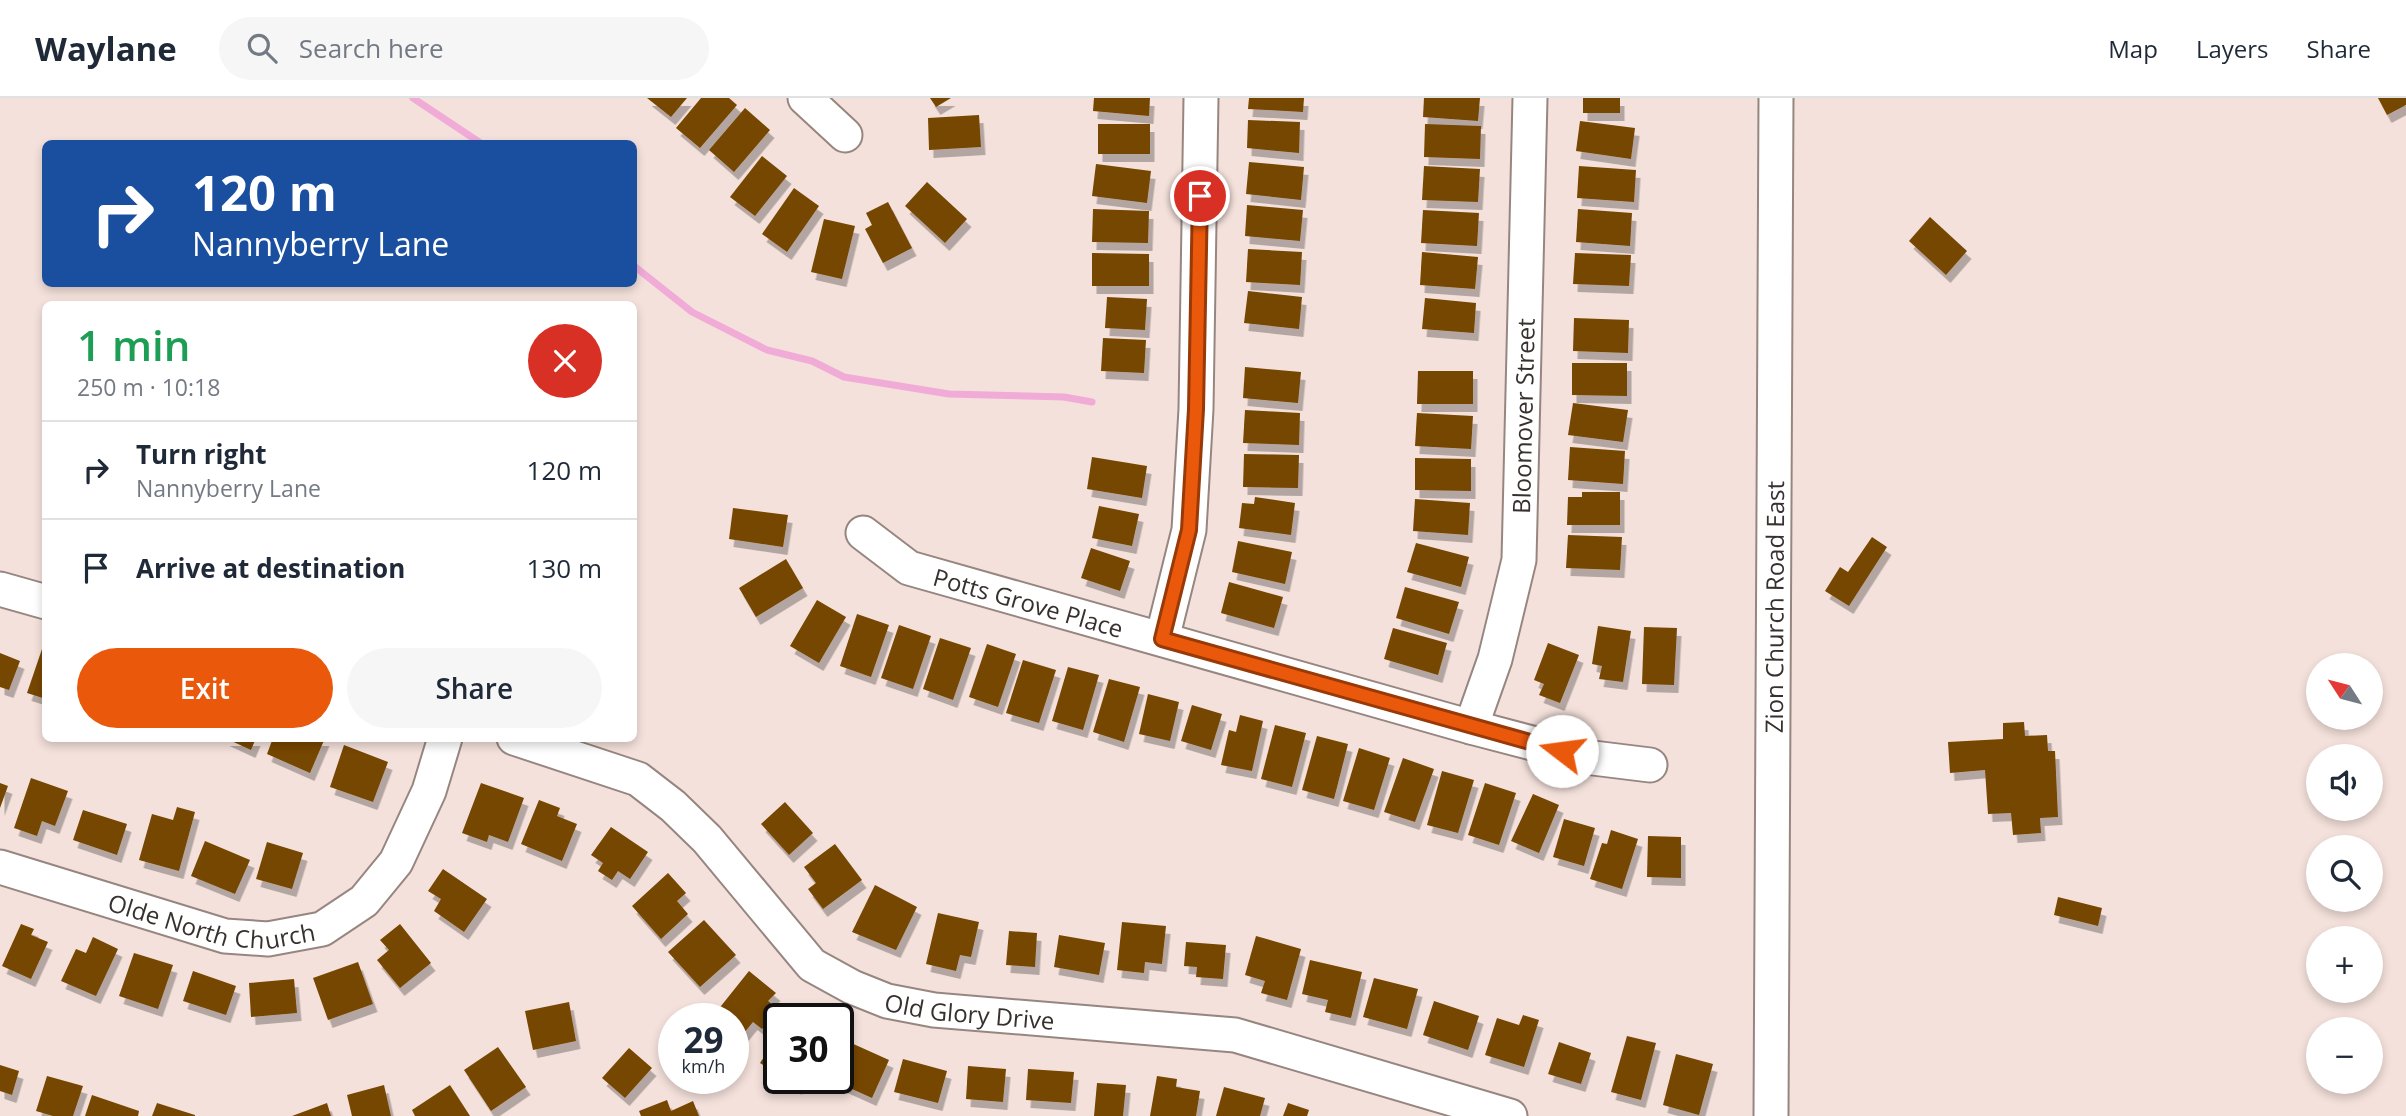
<!DOCTYPE html>
<html lang="en">
<head>
<meta charset="utf-8">
<style>
  :root { --surface:#fff; --page:#f6f6f7; --text:#1f2937; --muted:#747a83; --line:#e0e1e3; --accent:#ea580c }
  body { margin:0; font-family:"Open Sans",sans-serif; background:var(--page); color:var(--text); height:100vh; display:flex; flex-direction:column; font-size:26px; white-space:nowrap }
  * { box-sizing:border-box; margin:0 }
  p { font-size:23px; color:var(--muted) }
  .icon { flex:none; width:38px; height:38px; fill:none; stroke:currentColor; stroke-width:2; stroke-linecap:round; stroke-linejoin:round }
  .map { position:relative; flex:1; overflow:hidden }
  .panel { position:absolute; left:42px; top:203px; width:595px; height:441px; display:flex; flex-direction:column; background:var(--surface); border-radius:10px; box-shadow:0 4px 10px #0003 }
  .panel>* { flex:none }
  .hud { position:absolute; left:42px; top:42px; width:595px; height:147px; border-radius:10px; box-shadow:0 4px 10px #0003; background:#1a4fa0; color:#fff; overflow:hidden }
  .needle { width:46px; rotate:306deg }
  .fabs { position:absolute; left:2306px; top:555px; display:grid; gap:14px }
  .fabs a { display:grid; place-items:center; width:77px; height:77px; border-radius:50%; background:var(--surface); box-shadow:0 4px 10px #0003; font-size:35px }
  .speed { position:absolute; left:658px; top:905px; display:flex; gap:14px; font-size:35px; font-weight:700; text-align:center }
  .speed>* { display:grid; place-content:center; width:91px; height:91px; border-radius:50%; background:var(--surface); box-shadow:0 4px 10px #0003; line-height:1 }
  .speed small { font-size:18px; font-weight:400 }
  .speed .limit { border:4px solid #111; border-radius:10px; background:#fff; color:#111 }
  .pin { position:absolute; display:grid; place-items:center; width:60px; height:60px; color:#fff; margin:-30px; border:4px solid #fff; border-radius:50%; box-shadow:0 2px 7px #0007 }
  .me { position:absolute; width:77px; margin:-38px; rotate:285deg; stroke-linejoin:round; filter:drop-shadow(0 0 5px #0008) }
  .turn { display:flex; align-items:center; gap:24px; height:147px; padding:0 35px; font-size:32px }
  .turn .icon { width:91px; height:91px; stroke-width:2.5 }
  .turn b { display:block; font-size:49px; line-height:60px }
  .round { display:grid; place-items:center; flex:none; width:74px; height:74px; border-radius:37px; background:var(--page) }
  .summary { display:flex; align-items:center; justify-content:space-between; height:119px; padding:0 35px }
  h1 { font-size:42px; font-weight:600; line-height:52px; color:#1e9e55 }
  .action { display:flex; gap:14px; margin-top:auto; padding:14px 35px }
  .action a { flex:1; height:80px; border-radius:42px; background:var(--accent); color:#fff; font-size:28px; font-weight:600; line-height:80px; text-align:center }
  .action a+a { background:var(--page); color:var(--text) }
  ul { padding:0; list-style:none }
  li { display:flex; align-items:center; gap:21px; height:98px; padding:0 35px; border-top:2px solid var(--line) }
  li div { flex:1 }
  li b { display:block; font-size:26px }
  li em { font-style:normal }
  header { display:flex; align-items:center; gap:42px; box-sizing:border-box; height:98px; padding:0 35px; background:var(--surface); border-bottom:2px solid var(--line) }
  header strong { font-size:33px }
  nav { display:flex; gap:38px; margin-inline-start:auto; font-size:24px }
  .search { width:490px; height:63px; background:var(--page); display:flex; align-items:center; gap:18px; box-sizing:border-box; padding:0 24px; border-radius:38px; color:var(--muted); font-size:26px }
  .map>svg:first-child { display:block }
</style>
</head>
<body>
<header>
<strong>Waylane</strong>
<div class="search"><svg class="icon" aria-label="search" viewBox="0 0 24 24"><circle cx="10" cy="10" r="6"/><path d="M15 15l6 6"/></svg>Search here</div>
<nav><a>Map</a><a>Layers</a><a>Share</a></nav>
</header>
<div class="map">
<svg width="2406" height="1018" viewBox="0 0 2406 1018">
  <defs>
    <filter id="shadow"><feDropShadow dx="4.5" dy="8" stdDeviation="0" flood-color="#0004"/></filter>
  </defs>
  <rect width="100%" height="100%" fill="#f4e1db"/>
  <g fill="none" stroke-linecap="round" stroke-linejoin="round">
    <g stroke="#f0abd7" stroke-width="7">
      <path d="M413 0 482 46"/>
      <path d="M634 168 692 214 767 252 812 263 844 279 949 296 1064 299 1092 304"/>
    </g>
  </g>
  <g fill="#764600" filter="url(#shadow)">
    <path d="M647 0H687L671 19Z"/>
    <path d="M701 0H729L737 7 700 50 676 30Z"/>
    <path d="M930 0H951L936 9Z"/>
    <path d="M1094 0H1150L1149 18 1093 13Z"/>
    <path d="M1249 0H1304L1303 14 1248 11Z"/>
    <path d="M1424 0H1480L1478 23 1423 19Z"/>
    <rect x="1583" y="0" width="37" height="15"/>
    <path d="M2378 0H2406V7L2387 17Z"/>
    <path d="M745 10 770 32 734 74 709 52Z"/>
    <path d="M979 17 981 49 929 52 928 20Z"/>
    <path d="M1248 22 1300 24 1299 55 1247 50Z"/>
    <path d="M1580 23 1635 30 1631 61 1576 53Z"/>
    <rect x="1098" y="26" width="52" height="30"/>
    <path d="M1425 26 1481 28 1480 61 1424 59Z"/>
    <path d="M762 58 787 78 755 118 730 99Z"/>
    <path d="M1249 64 1304 69 1301 102 1246 96Z"/>
    <path d="M1096 66 1151 73 1147 105 1092 98Z"/>
    <path d="M1424 68 1480 71 1478 104 1422 102Z"/>
    <path d="M1579 68 1636 72 1634 104 1577 100Z"/>
    <path d="M927 84 967 121 945 145 905 108Z"/>
    <path d="M794 90 819 108 787 154 762 136Z"/>
    <path d="M888 104 912 150 883 165 865 131 872 127 866 115Z"/>
    <path d="M1247 107 1303 112 1300 143 1245 138Z"/>
    <path d="M1093 111 1149 113 1148 145 1092 144Z"/>
    <path d="M1578 111 1632 115 1630 148 1576 144Z"/>
    <path d="M1423 112 1479 115 1477 148 1421 145Z"/>
    <path d="M1930 119 1967 153 1946 177 1909 143Z"/>
    <path d="M824 121 855 128 842 181 811 174Z"/>
    <path d="M1248 151 1302 154 1300 187 1246 184Z"/>
    <path d="M1422 154 1478 159 1475 191 1420 187Z"/>
    <path d="M1092 155 1149 156V188H1092Z"/>
    <path d="M1575 155 1631 157 1629 188 1573 186Z"/>
    <path d="M1248 193 1302 199 1299 231 1244 225Z"/>
    <path d="M1107 199 1147 201 1145 232 1105 230Z"/>
    <path d="M1425 200 1476 205 1474 235 1422 231Z"/>
    <path d="M1574 220 1629 222 1628 255 1573 253Z"/>
    <path d="M1103 240 1146 242 1144 275 1101 273Z"/>
    <path d="M1572 265H1627V298L1572 297Z"/>
    <path d="M1245 269 1301 274 1298 305 1243 300Z"/>
    <path d="M1418 273H1473V306H1417Z"/>
    <path d="M1573 305 1628 312 1623 344 1568 337Z"/>
    <path d="M1245 312 1300 315 1299 347 1243 345Z"/>
    <path d="M1417 315 1473 318 1471 351 1415 348Z"/>
    <path d="M1570 349 1625 353 1623 386 1568 382Z"/>
    <path d="M1244 356 1299 357 1298 390 1243 389Z"/>
    <path d="M1092 359 1147 368 1142 400 1087 391Z"/>
    <path d="M1415 360 1471 361V393L1415 392Z"/>
    <path d="M1582 394H1620V427H1567L1568 399H1582Z"/>
    <path d="M1255 399 1295 405 1291 437 1239 430 1242 405 1254 406Z"/>
    <path d="M1415 401 1470 405 1468 437 1413 433Z"/>
    <path d="M1099 408 1139 416 1132 448 1092 440Z"/>
    <path d="M733 410 788 417 783 449 729 441Z"/>
    <path d="M1568 437 1622 439 1620 472 1566 470Z"/>
    <path d="M1872 439 1887 449 1849 508 1825 493 1840 469 1848 474Z"/>
    <path d="M1238 443 1292 454 1285 486 1232 474Z"/>
    <path d="M1416 445 1469 459 1461 489 1407 474Z"/>
    <path d="M1091 450 1130 463 1120 493 1081 480Z"/>
    <path d="M786 461 803 490 756 519 739 490Z"/>
    <path d="M1229 484 1283 499 1274 530 1221 515Z"/>
    <path d="M1405 489 1459 504 1449 536 1396 520Z"/>
    <path d="M817 502 846 519 819 565 790 548Z"/>
    <path d="M857 516 889 527 871 579 840 568Z"/>
    <path d="M899 527 931 538 913 591 881 580Z"/>
    <path d="M1598 528 1631 533 1623 584 1599 581 1602 568 1592 566Z"/>
    <path d="M1644 529 1677 530 1674 587 1642 586Z"/>
    <path d="M1393 530 1447 545 1438 577 1384 561Z"/>
    <path d="M940 540 971 550 953 602 923 591Z"/>
    <path d="M1548 545 1579 557 1560 605 1539 597 1544 586 1534 582Z"/>
    <path d="M987 546 1016 556 998 609 969 599Z"/>
    <path d="M42 551 46 552V601L27 595Z"/>
    <path d="M0 555 20 563 9 592 0 589Z"/>
    <path d="M1023 562 1056 572 1039 625 1006 615Z"/>
    <path d="M1068 569 1099 577 1083 632 1052 623Z"/>
    <path d="M1109 581 1140 589 1124 644 1093 634Z"/>
    <path d="M1148 596 1179 604 1170 643 1139 636Z"/>
    <path d="M1192 607 1222 616 1211 652 1181 643Z"/>
    <path d="M1240 617 1263 623 1252 673 1221 667 1229 632 1236 634Z"/>
    <path d="M2024 624 2025 638 2047 637 2048 653H2055L2058 719 2040 720 2041 735 2013 737 2011 715 1988 716 1985 672 1950 675 1948 644 2003 641V625Z"/>
    <path d="M1275 627 1306 635 1292 689 1261 681Z"/>
    <path d="M1317 638 1348 646 1334 701 1302 692Z"/>
    <path d="M225 640H256L251 652Z"/>
    <path d="M273 640H325L310 675 267 656Z"/>
    <path d="M344 647 388 664 373 704 330 689Z"/>
    <path d="M1359 650 1390 660 1374 712 1343 703Z"/>
    <path d="M1403 660 1434 671 1415 724 1384 714Z"/>
    <path d="M1442 673 1474 682 1458 735 1427 727Z"/>
    <path d="M31 680 68 693 55 728 42 723 37 738 14 730Z"/>
    <path d="M0 685 8 688 0 710Z"/>
    <path d="M481 685 524 700 508 744 489 737 487 744 462 735Z"/>
    <path d="M1485 685 1516 695 1499 747 1468 737Z"/>
    <path d="M1533 696 1559 707 1539 755 1511 743Z"/>
    <path d="M539 702 560 710 557 718 577 726 562 763 521 746Z"/>
    <path d="M785 704 813 735 789 757 761 726Z"/>
    <path d="M177 709 195 714 179 773 139 762 152 716 173 722Z"/>
    <path d="M83 712 127 726 117 757 73 742Z"/>
    <path d="M1564 721 1595 730 1584 768 1553 759Z"/>
    <path d="M611 729 648 754 630 781 618 773 612 782 598 773 603 765 591 757Z"/>
    <path d="M1611 732 1638 741 1622 791 1590 781 1602 745 1607 746Z"/>
    <path d="M1648 738 1681 739V780L1647 779Z"/>
    <path d="M205 743 250 762 235 796 191 778Z"/>
    <path d="M267 744 303 755 292 791 256 781Z"/>
    <path d="M835 746 862 782 823 811 808 791 816 785 804 769Z"/>
    <path d="M443 771 487 801 464 834 434 813 441 801 428 793Z"/>
    <path d="M668 775 686 795 677 803 688 816 661 841 632 808Z"/>
    <path d="M875 787 917 809 896 852 852 834Z"/>
    <path d="M2058 799 2102 810 2098 828 2054 817Z"/>
    <path d="M938 815 979 824 971 859 960 857 956 873 926 866Z"/>
    <path d="M704 822 736 857 700 889 668 854Z"/>
    <path d="M1122 824 1166 828 1162 866 1145 864 1144 875 1117 872Z"/>
    <path d="M21 826 34 831 31 837 48 844 31 881 2 868Z"/>
    <path d="M400 826 431 865 400 890 377 862 389 852 380 842Z"/>
    <path d="M1009 833 1037 835 1035 869 1006 867Z"/>
    <path d="M1059 837 1105 845 1099 877 1054 869Z"/>
    <path d="M1256 838 1301 851 1287 902 1261 895 1265 883 1245 877Z"/>
    <path d="M93 839 118 851 96 898 61 883 76 851 86 855Z"/>
    <path d="M1186 844 1226 847 1223 881 1196 879 1197 869 1184 868Z"/>
    <path d="M134 855 173 867 158 911 119 898Z"/>
    <path d="M1310 862 1362 874 1351 920 1325 914 1328 902 1302 896Z"/>
    <path d="M358 864 373 906 328 922 313 880Z"/>
    <path d="M193 873 236 888 226 917 183 903Z"/>
    <path d="M749 873 776 895 768 903 778 911 762 931 753 924 744 935 733 926V920H727L717 913Z"/>
    <path d="M1374 880 1418 891 1407 931 1363 919Z"/>
    <path d="M294 881 297 915 251 919 249 885Z"/>
    <path d="M1434 903 1479 918 1468 952 1423 937Z"/>
    <path d="M569 904 576 943 533 952 525 913Z"/>
    <path d="M1523 917 1539 922 1524 969 1485 957 1497 920 1519 927Z"/>
    <path d="M779 937V977L760 965Z"/>
    <path d="M1627 938 1656 945 1641 1002 1611 994Z"/>
    <path d="M849 944 889 962 872 1000 832 982 838 980V968Z"/>
    <path d="M1559 944 1591 955 1581 986 1548 976Z"/>
    <path d="M498 949 526 989 491 1013 464 972Z"/>
    <path d="M629 950 652 970 625 1000 602 980Z"/>
    <path d="M1676 956 1713 966 1699 1017 1663 1007Z"/>
    <path d="M903 961 947 973 938 1005 894 994Z"/>
    <path d="M0 967 19 973 12 997 0 993Z"/>
    <path d="M968 968 1006 971 1003 1004 966 1001Z"/>
    <path d="M1028 971 1074 974 1071 1005 1026 1002Z"/>
    <path d="M47 978 83 988 73 1018H53L36 1013Z"/>
    <path d="M1157 978 1177 981 1176 989 1200 993 1196 1018H1150Z"/>
    <path d="M783 980H803L797 989Z"/>
    <path d="M1097 985 1126 987 1123 1018H1094Z"/>
    <path d="M384 987 391 1018H352L347 997Z"/>
    <path d="M450 987 470 1018H415L412 1012Z"/>
    <path d="M1224 989 1265 1000 1260 1018H1216Z"/>
    <path d="M92 997 139 1013 138 1018H85Z"/>
    <path d="M667 1002 671 1013 693 1003 699 1018H641L639 1013Z"/>
    <path d="M157 1005 195 1017V1018H152Z"/>
    <path d="M327 1005 331 1018H292Z"/>
    <path d="M1288 1005 1309 1012 1307 1018H1283Z"/>
  </g>
  <g fill="none" stroke-linecap="round" stroke-linejoin="round">
    <defs>
      <g id="minor">
        <path d="M805 0 845 37"/>
        <path id="s1" d="M863 435 909 470 1471 629 1585 659 1650 667"/>
        <path d="M0 491 46 504"/>
        <path d="M1162 541 1189 432 1196 311 1201 0"/>
        <path id="s2" d="M1471 629 1495 561 1519 462 1530 0"/>
        <path id="s3" d="M514 640 638 681 673 708 707 741 812 867 852 889 887 903 934 912 1235 937 1510 1018"/>
        <path id="s4" d="M0 769 225 838 268 841 322 831 364 803 396 764 429 693 445 640"/>
        <path id="s5" d="M1771 1018 1776 0"/>
      </g>
    </defs>
    <use href="#minor" stroke="#978680" stroke-width="37"/>
    <use href="#minor" stroke="#fff" stroke-width="33"/>
  </g>
  <g fill="none" stroke-linecap="round" stroke-linejoin="round">
    <defs>
      <path id="route" d="M1200 98 1196 311 1189 432 1162 541 1562 653"/>
    </defs>
    <use href="#route" stroke="#983908" stroke-width="18"/>
    <use href="#route" stroke="#ea580c" stroke-width="12"/>
  </g>
  <g text-anchor="middle" dominant-baseline="central" stroke-width="7" stroke-linejoin="round" paint-order="stroke">
    <g font-size="24" fill="#37302e" stroke="#fff">
      <text stroke="none"><textPath href="#s2" startOffset="318">Bloomover Street</textPath></text>
      <text stroke="none"><textPath href="#s1" startOffset="182">Potts Grove Place</textPath></text>
      <text stroke="none"><textPath href="#s5" startOffset="509">Zion Church Road East</textPath></text>
      <text stroke="none"><textPath href="#s4" startOffset="220">Olde North Church</textPath></text>
      <text stroke="none"><textPath href="#s3" startOffset="553">Old Glory Drive</textPath></text>
    </g>
  </g>
</svg>
<div class="fabs">
<a><svg class="needle" viewBox="-14 -14 28 28"><path d="M0-13l5 13h-10z" fill="#e53935"/><path d="M0 13l5-13h-10z" fill="#747a83"/></svg></a>
<a><svg class="icon" aria-label="sound" viewBox="0 0 24 24"><path d="M4 9h4l5-4v14l-5-4H4zM17 9q2 3 0 6"/></svg></a>
<a><svg class="icon" aria-label="search" viewBox="0 0 24 24"><circle cx="10" cy="10" r="6"/><path d="M15 15l6 6"/></svg></a>
<a>+</a>
<a>−</a>
</div>
<div class="speed"><div>29<small>km/h</small></div><div class="limit">30</div></div>
<div class="pin" style="left:1200px;top:98px;background:#d93025"><svg class="icon" aria-label="arrive" viewBox="0 0 24 24"><path d="M6 21V4h12l-3 4 3 4H6"/></svg></div>
<svg class="me" style="left:1562px;top:653px" viewBox="-20 -20 40 40"><circle r="19" fill="#fff"/><path d="M0-13L10 11 0 6-10 11z" fill="#ea580c"/></svg>
<div class="hud">
<div class="turn"><svg class="icon" aria-label="right" viewBox="0 0 24 24"><path d="M7 20v-9h11M14 6l5 5-5 5"/></svg><div><b>120 m</b>Nannyberry Lane</div></div>
</div>
<section class="panel">
<div class="summary"><div><h1>1 min</h1><p>250 m · 10:18</p></div><a class="round" style="background:#d93025;color:#fff"><svg class="icon" aria-label="close" viewBox="0 0 24 24"><path d="M6 6l12 12M18 6L6 18"/></svg></a></div>
<ul>
<li><svg class="icon" aria-label="right" viewBox="0 0 24 24"><path d="M7 20v-9h11M14 6l5 5-5 5"/></svg><div><b>Turn right</b><p>Nannyberry Lane</p></div><em>120 m</em></li>
<li><svg class="icon" aria-label="arrive" viewBox="0 0 24 24"><path d="M6 21V4h12l-3 4 3 4H6"/></svg><div><b>Arrive at destination</b></div><em>130 m</em></li>
</ul>
<div class="action"><a>Exit</a><a>Share</a></div>
</section>
</div>
</body>
</html>
